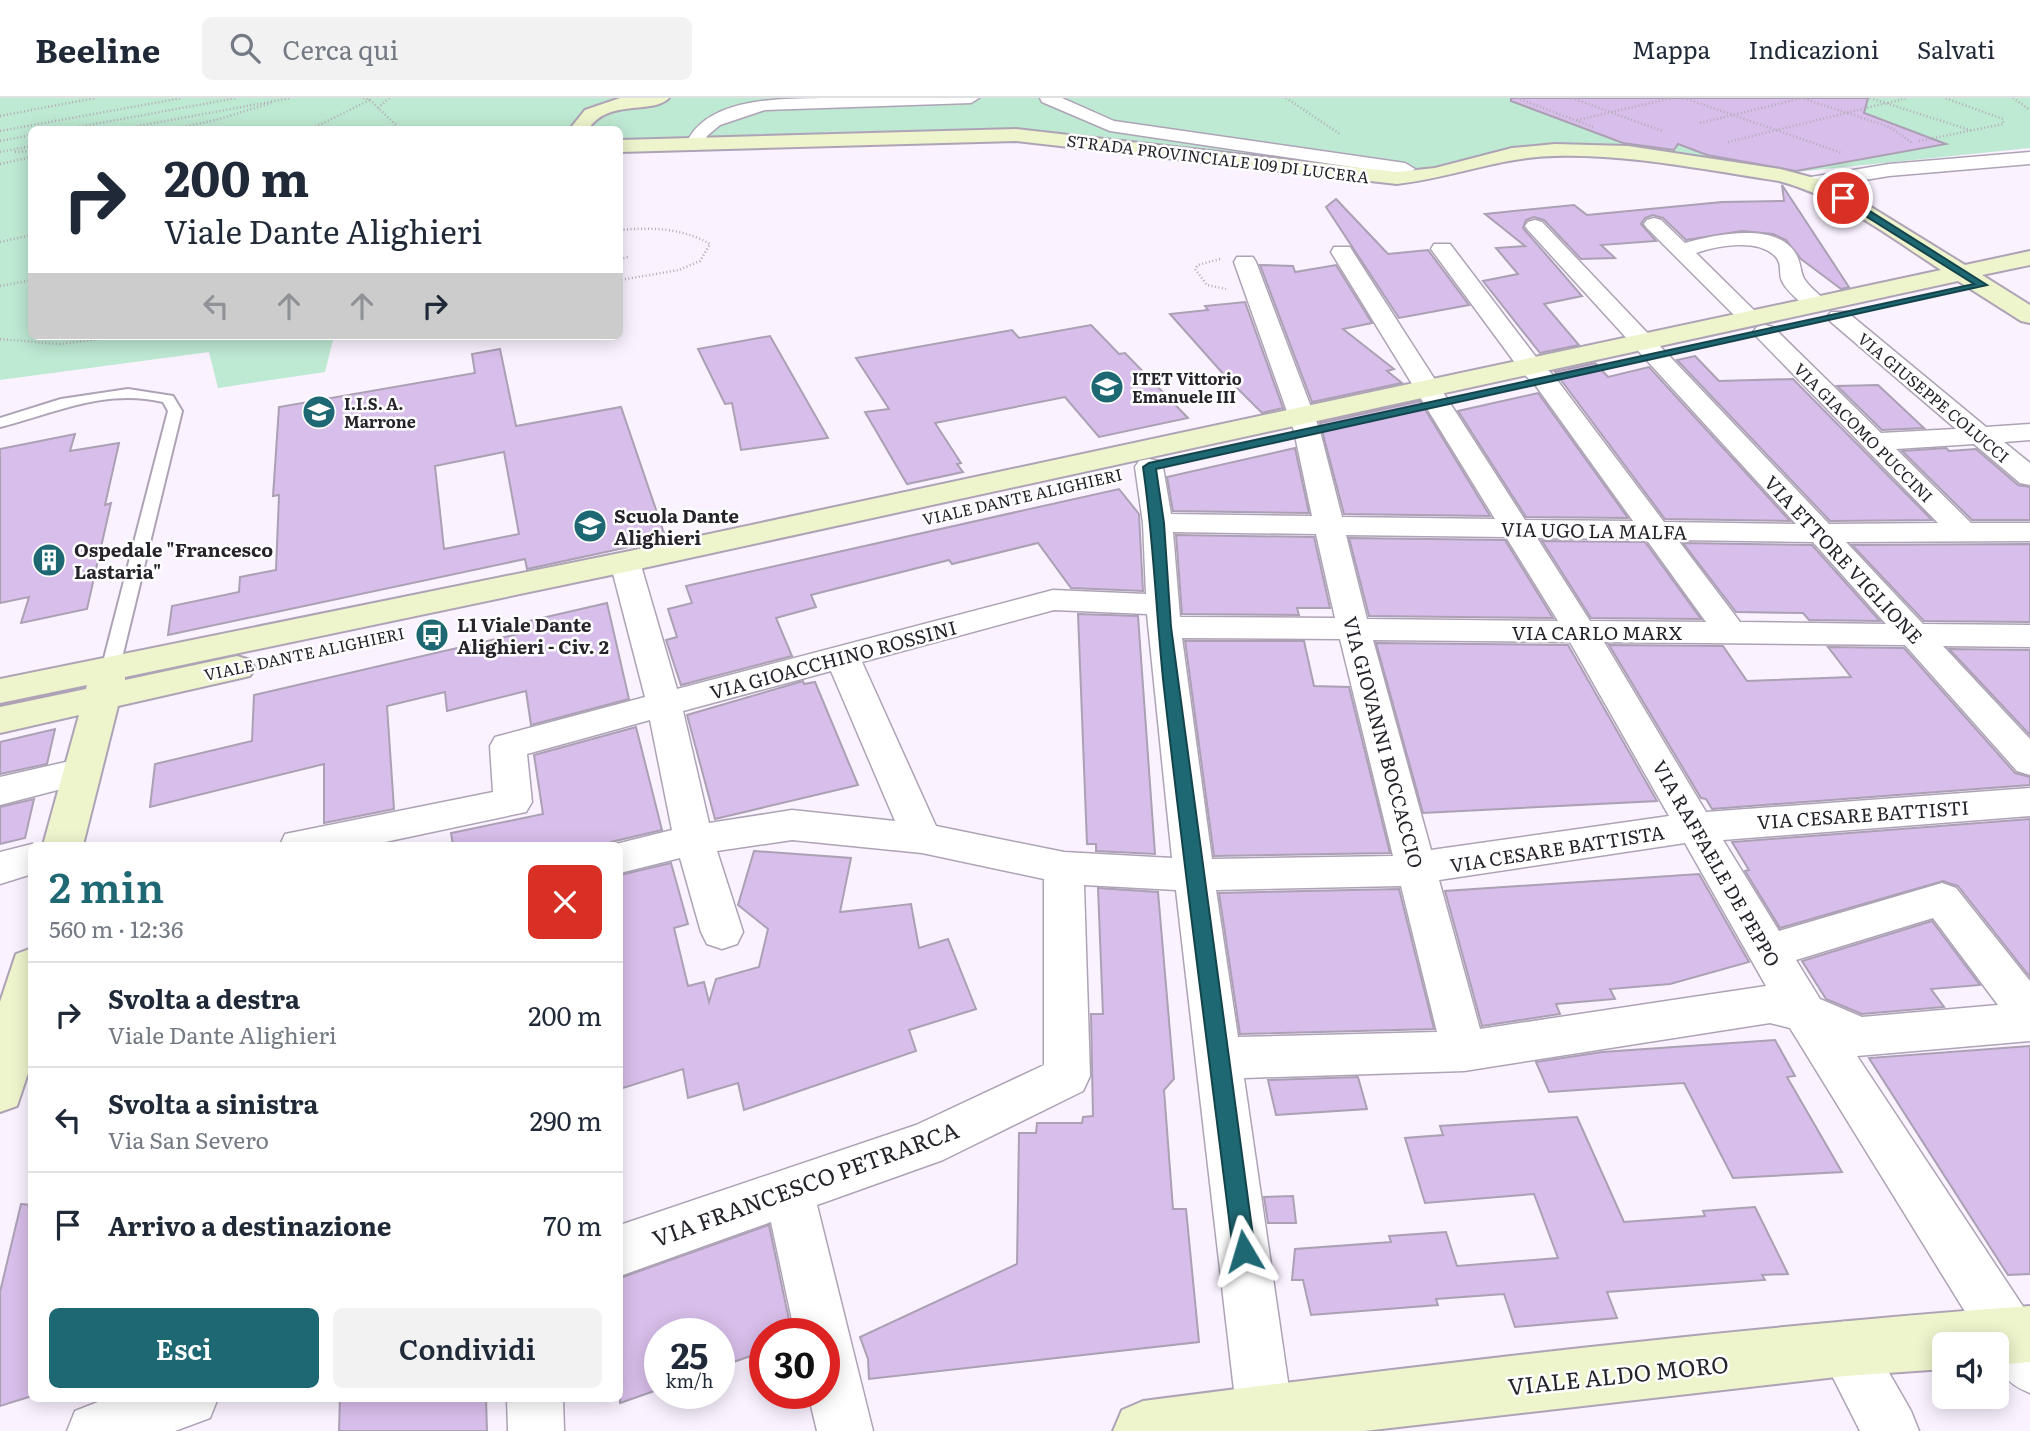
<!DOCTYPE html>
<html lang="it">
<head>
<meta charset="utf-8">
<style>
  :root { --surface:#fff; --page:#f2f2f3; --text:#1f2937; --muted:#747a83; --line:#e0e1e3; --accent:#1e6873 }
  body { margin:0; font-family:Literata,serif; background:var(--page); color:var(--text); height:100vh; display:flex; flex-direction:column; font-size:26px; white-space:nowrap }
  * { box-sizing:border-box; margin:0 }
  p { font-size:23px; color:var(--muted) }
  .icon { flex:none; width:38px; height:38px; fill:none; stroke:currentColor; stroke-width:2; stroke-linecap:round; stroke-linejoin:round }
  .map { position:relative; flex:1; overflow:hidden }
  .sheet { position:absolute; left:28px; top:744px; width:595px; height:560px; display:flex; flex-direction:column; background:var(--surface); border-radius:10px; box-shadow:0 4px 18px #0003 }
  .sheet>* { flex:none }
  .guide { position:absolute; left:28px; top:28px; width:595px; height:214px; border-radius:10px; box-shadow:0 4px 18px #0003; background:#fff; color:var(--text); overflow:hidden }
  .buttons { position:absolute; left:1932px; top:1234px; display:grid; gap:14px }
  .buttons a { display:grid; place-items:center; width:77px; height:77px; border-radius:10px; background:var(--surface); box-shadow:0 4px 18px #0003; font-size:35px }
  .speed { position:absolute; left:644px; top:1220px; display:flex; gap:14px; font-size:35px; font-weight:700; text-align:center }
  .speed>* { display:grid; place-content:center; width:91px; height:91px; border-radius:50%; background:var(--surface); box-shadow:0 4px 18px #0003; line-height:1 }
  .speed small { font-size:18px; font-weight:400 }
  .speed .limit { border:10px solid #d22; background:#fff; color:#111 }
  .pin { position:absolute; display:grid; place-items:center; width:60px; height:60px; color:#fff; margin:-30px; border:4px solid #fff; border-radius:50%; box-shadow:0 2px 7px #0007 }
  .me { position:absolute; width:77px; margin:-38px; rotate:353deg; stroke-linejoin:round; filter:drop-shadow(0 0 5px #0008) }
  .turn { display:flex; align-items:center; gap:24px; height:147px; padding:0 21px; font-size:32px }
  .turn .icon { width:91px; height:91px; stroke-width:2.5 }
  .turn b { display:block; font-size:49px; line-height:60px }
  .lanes { display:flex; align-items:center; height:66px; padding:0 21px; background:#0003; justify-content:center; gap:35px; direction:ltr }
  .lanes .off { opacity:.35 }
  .round { display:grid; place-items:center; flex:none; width:74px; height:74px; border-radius:10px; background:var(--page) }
  .overview { display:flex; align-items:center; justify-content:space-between; height:119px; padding:0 21px }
  h1 { font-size:42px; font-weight:600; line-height:52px; color:var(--accent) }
  .button { display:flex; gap:14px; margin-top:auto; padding:14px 21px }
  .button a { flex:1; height:80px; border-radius:10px; background:var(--accent); color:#fff; font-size:28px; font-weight:600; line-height:80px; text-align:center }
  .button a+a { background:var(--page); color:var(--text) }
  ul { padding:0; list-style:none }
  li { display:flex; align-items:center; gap:21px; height:105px; padding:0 21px; border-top:2px solid var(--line) }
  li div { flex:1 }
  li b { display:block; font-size:26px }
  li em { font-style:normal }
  header { display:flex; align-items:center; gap:42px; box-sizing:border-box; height:98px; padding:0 35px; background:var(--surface); border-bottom:2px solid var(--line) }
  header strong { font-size:33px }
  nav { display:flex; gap:38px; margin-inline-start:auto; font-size:24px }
  .search { width:490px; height:63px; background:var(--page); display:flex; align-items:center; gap:18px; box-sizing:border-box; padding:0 24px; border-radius:10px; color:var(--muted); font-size:26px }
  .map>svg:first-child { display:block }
</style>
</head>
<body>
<header>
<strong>Beeline</strong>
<div class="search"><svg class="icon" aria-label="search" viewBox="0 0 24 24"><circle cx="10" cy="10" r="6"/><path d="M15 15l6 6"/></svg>Cerca qui</div>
<nav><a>Mappa</a><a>Indicazioni</a><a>Salvati</a></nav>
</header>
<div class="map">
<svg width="2030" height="1333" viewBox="0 0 2030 1333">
  <rect width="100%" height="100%" fill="#faf2ff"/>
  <path fill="#bee9d3" d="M0 0H2030V50L1796 74 1647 51 1577 46 1509 51 1425 72 1377 74 1023 32 840 34 661 44H620V32H32V238H334L325 274 218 290 209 254 0 282Z"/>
  <g fill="#d8beea" stroke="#aba0b4" stroke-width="2" fill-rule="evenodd">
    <path d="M1511 0H1868L1864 15 1946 46 1796 73 1707 57 1678 46 1674 52 1623 45 1511 3Z"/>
    <path d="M1782 87 1849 189 1841 191 1801 161 1786 142 1773 136 1742 133 1686 142 1663 120 1653 117 1645 120 1641 126 1656 143 1601 147 1615 160 1581 161 1544 122 1534 119 1526 122 1523 130 1582 198 1544 206 1579 247 1540 255 1483 183 1518 176 1496 150 1525 148 1485 116 1574 107 1587 117 1722 104 1784 103Z"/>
    <path d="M1336 101 1388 156 1428 152 1469 207 1399 220 1326 109Z"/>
    <path d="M1260 167 1293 168 1295 174 1336 167 1372 225 1343 231 1394 271 1387 273 1402 285 1312 304Z"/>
    <path d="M1245 204 1283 310 1262 315 1226 279 1170 216 1208 212 1205 208Z"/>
    <path d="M1091 227 1119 256 1125 255 1188 320 1099 339 1065 299 935 325 961 365 957 366 963 374 907 386 865 314 889 311 856 260 1012 232 1019 240Z"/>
    <path d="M770 238 828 340 741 352 732 305 725 306 698 251Z"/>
    <path d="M500 251 516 328 621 309 666 441 527 471 525 461 168 537 172 508 239 494 240 479 276 472 279 397 273 398 279 309 475 275 472 256ZM504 354 519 436 444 451 435 368Z"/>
    <path d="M1695 258 1719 283 1793 281 1932 422 1830 423 1677 262Z"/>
    <path d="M1595 265 1608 279 1649 269 1790 423 1665 421 1555 274Z"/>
    <path d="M1878 287 1924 330 1882 332 1837 288Z"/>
    <path d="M1538 295 1628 420 1526 419 1458 313Z"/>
    <path d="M1420 303 1490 418 1344 416 1320 325Z"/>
    <path d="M75 336 70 353 119 345 105 407 111 405 87 511 21 525 29 499 0 505V351Z"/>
    <path d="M1295 350 1309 415 1173 413 1167 379Z"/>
    <path d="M1946 350 1949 353 1976 351 2018 387 2030 389V422H1972L1902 353Z"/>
    <path d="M1119 391 1139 416 1143 493 1071 490 1038 445 952 466 949 462 811 497 816 509 776 520 792 558 681 587 666 542 677 539 668 511 692 505 686 488Z"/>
    <path d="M1176 437 1314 439 1330 510H1297L1299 517 1182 516Z"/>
    <path d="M1349 440 1505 442 1553 520 1369 518Z"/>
    <path d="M1542 443 1645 444 1701 521 1591 520Z"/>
    <path d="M1683 445 1812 447 1880 523 1809 522 1803 515 1736 514Z"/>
    <path d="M2030 446V524L1924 523 1852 447Z"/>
    <path d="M607 505 629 601 531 627 526 593 447 613 445 594 387 608 394 711 324 725V666L150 709 155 666 252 643 254 597 518 536 516 526Z"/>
    <path d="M1078 516 1138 518 1155 756 1096 753V746H1087Z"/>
    <path d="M1185 543H1304L1314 588 1349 589 1390 755 1214 758Z"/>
    <path d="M1376 545 1568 547 1657 703 1423 715Z"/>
    <path d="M1609 547 1723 548 1747 583 1851 579 1828 549 1904 550 2015 675 2030 679V687L1712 711 1706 701 1701 700Z"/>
    <path d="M1949 551 2030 552V637Z"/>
    <path d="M803 583 804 586 815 584 858 687 715 721 687 617Z"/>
    <path d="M636 629 662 732 611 744 609 747H453L451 735 543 716 534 657Z"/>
    <path d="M55 631 47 666 0 676V644Z"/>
    <path d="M34 701 25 740 0 746V709Z"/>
    <path d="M2030 721V879L1958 788 1943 783 1780 830 1745 773 1749 772 1732 744Z"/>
    <path d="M754 753 851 760 840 814 911 806 919 850 948 841 976 911 909 932 916 953 744 1012 738 985 688 1000 683 971 620 991V777L671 765 688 826 674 830 688 888 704 884 709 904 716 881 759 869 768 831 738 807Z"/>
    <path d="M1699 776 1749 864 1670 886 1610 891 1615 901 1556 906 1560 916 1482 928 1445 793Z"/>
    <path d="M1098 790 1158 794 1174 981 1164 992 1173 1111H1186L1199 1244 869 1281 868 1261 860 1239 1017 1166 1019 1035H1036L1037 1025H1082L1083 1019 1093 1018 1091 916H1103Z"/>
    <path d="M1399 791 1434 931 1240 936 1219 795Z"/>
    <path d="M1932 823 1980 887 1931 891 1944 909 1862 916 1826 901 1802 863Z"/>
    <path d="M1775 942 1795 978 1787 979 1842 1074 1733 1080 1684 985 1549 994 1536 964 1602 954Z"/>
    <path d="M2030 948V1176L2008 1177 1869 960Z"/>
    <path d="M1358 979 1367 1011 1276 1017 1268 982Z"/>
    <path d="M1577 1019 1624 1124 1705 1118 1703 1113 1755 1109 1788 1176 1762 1177 1765 1182 1607 1194 1617 1220 1515 1229 1504 1196 1436 1201 1438 1207 1311 1217 1303 1182H1292L1295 1151 1391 1144 1389 1138 1446 1134 1457 1168 1558 1160 1534 1096 1425 1105 1405 1040 1443 1037 1440 1028Z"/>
    <path d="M1293 1098 1296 1125H1268L1264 1099Z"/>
    <path d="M21 1106 32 1107V1298L0 1308V1194Z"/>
    <path d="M769 1127 792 1236H765V1253L719 1269V1236H660V1291L620 1305V1180Z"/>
    <path d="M340 1300H486L487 1333H339Z"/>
  </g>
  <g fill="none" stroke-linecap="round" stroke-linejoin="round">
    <defs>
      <path id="lane" d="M128 291 173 298 182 313 120 568 111 574 102 568 168 313 163 304C105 290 55 315 0 329V320L61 301Z"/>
      <g id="street">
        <path d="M820 0H979L971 5 765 12 720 27 707 38 701 50 695 52 686 46C706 0 776 1 820 0Z"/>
        <path d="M1040 0H1062L1114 23 1405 65 1415 71 1405 77 1110 33 1042 4Z"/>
        <path d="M2030 54V66L1889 78 1811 91 1801 85 1811 79 1889 66Z"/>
        <path d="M1654 120 1661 122 1685 145C1714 137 1773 124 1794 153 1802 164 1800 176 1805 182 1811 191 1821 197 1828 206L1824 211H1808C1800 203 1786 193 1782 183 1778 175 1783 166 1775 158 1757 140 1717 148 1696 155L1763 221 1759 226H1743L1647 130 1644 126 1647 122Z"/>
        <path d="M1535 122 1542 124 1829 426 1938 425 1757 239 1753 234 1757 229 1765 227 1773 229 1881 335 1956 331 1831 224 1827 219 1831 214H1847L1986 329 2030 326V342L2004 344 2030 365V387L2020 385 1974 346 1896 351 1971 425H2030V443L1846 444 1923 526 2030 527V549L1943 548 2030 641V677L2017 673 1905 547 1604 544 1706 714 2030 690V718L1723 742 1779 833 1942 785 1956 790 2030 883V943L1857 958 2030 1219V1295C2005 1285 1997 1274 1997 1246H1985L1790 930 1770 925 1464 973 1244 980 1293 1318 1287 1333H1243L1237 1318 1176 792 1084 787 1090 978 1083 993 943 1062 817 1107 873 1333H817L808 1295H824V1236H795L771 1124 620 1178V1127L916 1027 1044 967V781L922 755 792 742 717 753 743 834 737 846 722 851 707 846 701 834 680 760 620 775V747H612L672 732 650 622 527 656 532 704 526 714 371 747H280L285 736 493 694 490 648 495 639 645 599 610 464 614 457 625 455 636 457 640 464 677 591 1053 492 1146 496 1143 425 1135 369 1139 363 1149 361 1159 363 1163 369 1171 416 1312 418 1294 333 1234 164 1237 159H1253L1256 164 1320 333 1342 419 1495 421 1331 154 1334 149H1350L1353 154 1525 422 1633 423 1536 288 1521 273 1431 151 1434 146H1450L1539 263 1554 278 1664 424 1796 426 1528 132 1525 128 1528 124ZM1173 434 1316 436 1335 520 1180 519ZM1346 437 1506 439 1558 523 1367 521ZM1537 440 1646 441 1706 524 1590 523ZM1678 442 1813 444 1886 526 1740 524ZM1054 512 1147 516 1172 760 1064 754 936 728 862 564ZM1182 540 1340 541 1393 758 1212 761ZM1373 542 1570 544 1669 718 1431 752ZM831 573 895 723 792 712 709 725 683 613ZM1685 745 1766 888 1480 931 1439 782ZM1401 788 1437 934 1238 939 1216 792ZM1933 820 1998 907 1862 919 1820 901 1796 862Z"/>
        <path d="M83 660 96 664 101 673 96 682 0 707V679Z"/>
        <path d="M32 746 37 747H32V776L0 786V754Z"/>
        <path d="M1845 1223 1864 1231 1911 1313 1919 1333H1860L1818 1250 1826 1231Z"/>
        <path d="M108 1300H218L210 1320 175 1333H67L75 1313Z"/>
        <path d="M507 1300H563L564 1333H508Z"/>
      </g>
      <g id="secondary">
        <path d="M620 0H669C653 17 607 0 588 32H569L585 12Z"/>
        <path d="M1016 31 1397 74 1435 70 1512 50 1555 46 1628 48 1780 71 1818 81 1850 96 1965 167 2030 153V167L1982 177 2030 207V225L2021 223 1958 183 625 474 125 579V582L237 558 250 562 255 570 250 578 118 608 83 747H43L79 617 0 635V609L86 591 87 587 0 605V581L625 454 1941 172C1890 139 1839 99 1779 83 1705 72 1630 56 1555 58 1501 59 1451 80 1397 86L1016 43 620 54V42Z"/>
        <path d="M32 850V963L17 1008 0 1014V904L16 856Z"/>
        <path d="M2030 1208V1264L1997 1267V1246H1944V1271L1845 1278 1364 1333H1113L1122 1312 1143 1303C1438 1265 1733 1230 2030 1208Z"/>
      </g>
    </defs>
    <use href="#lane" stroke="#aea3b6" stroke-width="4"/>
    <use href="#street" stroke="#aea3b6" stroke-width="3"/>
    <use href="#secondary" stroke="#aea3b6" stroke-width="4"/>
    <g stroke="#b3acb7" stroke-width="2.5" stroke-dasharray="1 2.5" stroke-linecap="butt">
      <path d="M363 0 370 2 401 32"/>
      <path d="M1286 0 1340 36"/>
      <path d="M1517 0 1593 29"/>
      <path d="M1572 0 1662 33"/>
      <path d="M1684 0 1842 55"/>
      <path d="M1801 0 1890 29 1912 45"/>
      <path d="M1870 0 1973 33"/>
      <path d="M2013 0 2030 12"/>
      <path d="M378 10 389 0"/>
      <path d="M0 18 95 0"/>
      <path d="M1577 22 1672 0"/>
      <path d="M1700 25 1802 0"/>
      <path d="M62 32 236 0"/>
      <path d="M116 32 291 0"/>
      <path d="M169 32 216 22 271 5"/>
      <path d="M309 32 370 2"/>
      <path d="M0 33 182 0"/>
      <path d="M0 43 32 37"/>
      <path d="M1919 43 2003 26V21L1945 0"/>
      <path d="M1728 44 1907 0"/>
      <path d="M0 54 32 48"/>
      <path d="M15 54 32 53"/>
      <path d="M0 66 32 59"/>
      <path d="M620 132C652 129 682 130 710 146L700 163 679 172 620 182"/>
      <path d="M0 144 32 137"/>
      <path d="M620 161 628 159"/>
      <path d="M1220 161 1198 167 1195 171 1207 187 1226 191"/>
      <path d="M0 188 32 182"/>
      <path d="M0 241 59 246 125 238"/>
    </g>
    <use href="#lane" fill="#fff" fill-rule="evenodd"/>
    <use href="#street" fill="#fff" fill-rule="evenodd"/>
    <use href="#secondary" fill="#eef4cc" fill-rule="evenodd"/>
  </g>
  <path fill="#1e6873" stroke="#14444b" stroke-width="2" d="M1840 98H1846L1987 187 1156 371 1164 425 1171 529 1255 1153 1252 1160 1244 1164 1236 1160 1233 1153C1210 965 1185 778 1164 590 1156 517 1154 443 1143 369L1149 365 1974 186 1840 102Z"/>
  <defs>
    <symbol id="school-disc" viewBox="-11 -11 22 22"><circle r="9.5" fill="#1e6873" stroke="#fff"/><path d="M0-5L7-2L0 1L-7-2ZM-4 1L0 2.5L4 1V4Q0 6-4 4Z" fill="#fff"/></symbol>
    <symbol id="building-disc" viewBox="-11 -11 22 22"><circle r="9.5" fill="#1e6873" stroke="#fff"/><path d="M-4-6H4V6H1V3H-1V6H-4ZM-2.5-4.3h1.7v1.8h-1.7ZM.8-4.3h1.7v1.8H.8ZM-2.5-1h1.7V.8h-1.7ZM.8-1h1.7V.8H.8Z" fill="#fff"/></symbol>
    <symbol id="bus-disc" viewBox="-11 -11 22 22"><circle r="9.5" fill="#1e6873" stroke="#fff"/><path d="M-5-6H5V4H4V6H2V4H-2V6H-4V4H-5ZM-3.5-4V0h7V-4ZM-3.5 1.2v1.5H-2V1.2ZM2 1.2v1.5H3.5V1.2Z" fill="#fff"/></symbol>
  </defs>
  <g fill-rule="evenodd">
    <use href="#school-disc" x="1088" y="270" width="38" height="38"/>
    <use href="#school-disc" x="300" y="295" width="38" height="38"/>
    <use href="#school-disc" x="571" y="409" width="38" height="38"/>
    <use href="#building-disc" x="30" y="443" width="38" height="38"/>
    <use href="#bus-disc" x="413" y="518" width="38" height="38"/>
  </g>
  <g text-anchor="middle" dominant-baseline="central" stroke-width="5" stroke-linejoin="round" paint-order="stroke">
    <g font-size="16" fill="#27232b" stroke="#fff">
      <text transform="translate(1218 60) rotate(7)">STRADA PROVINCIALE 109 DI LUCERA</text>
      <text transform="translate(1934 299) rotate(40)">VIA GIUSEPPE COLUCCI</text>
      <text transform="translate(1864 334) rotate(45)">VIA GIACOMO PUCCINI</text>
      <text transform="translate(1022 398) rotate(-13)">VIALE DANTE ALIGHIERI</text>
      <text transform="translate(304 555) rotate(-12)">VIALE DANTE ALIGHIERI</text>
    </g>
    <g font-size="16" font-weight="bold" fill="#27232b" stroke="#fff" text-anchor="start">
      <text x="1132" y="280">ITET Vittorio<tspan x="1132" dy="18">Emanuele III</tspan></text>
      <text x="344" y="305">I.I.S. A.<tspan x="344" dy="18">Marrone</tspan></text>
    </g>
    <g font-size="19" font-weight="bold" fill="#27232b" stroke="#fff" text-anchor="start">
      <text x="614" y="417">Scuola Dante<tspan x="614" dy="22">Alighieri</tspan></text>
      <text x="74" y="451">Ospedale "Francesco<tspan x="74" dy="22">Lastaria"</tspan></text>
      <text x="457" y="526">L1 Viale Dante<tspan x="457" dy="22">Alighieri - Civ. 2</tspan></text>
    </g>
    <g font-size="19" fill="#27232b" stroke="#fff">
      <text transform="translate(1594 432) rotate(1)">VIA UGO LA MALFA</text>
      <text transform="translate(1844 461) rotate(47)">VIA ETTORE VIGLIONE</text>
      <text x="1597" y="534">VIA CARLO MARX</text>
      <text transform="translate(833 561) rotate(-15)">VIA GIOACCHINO ROSSINI</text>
      <text transform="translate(1384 644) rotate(75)">VIA GIOVANNI BOCCACCIO</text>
      <text transform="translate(1863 716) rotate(-4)">VIA CESARE BATTISTI</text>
      <text transform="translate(1557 750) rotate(-9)">VIA CESARE BATTISTA</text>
      <text transform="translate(1717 765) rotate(60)">VIA RAFFAELE DE PEPPO</text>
    </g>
    <g font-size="23" fill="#27232b" stroke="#fff">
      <text transform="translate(805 1085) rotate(-20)">VIA FRANCESCO PETRARCA</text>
      <text transform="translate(1618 1276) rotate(-6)">VIALE ALDO MORO</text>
    </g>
  </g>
</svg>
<div class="buttons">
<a><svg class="icon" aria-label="sound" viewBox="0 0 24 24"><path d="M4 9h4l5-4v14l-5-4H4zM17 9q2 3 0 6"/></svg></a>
</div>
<div class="speed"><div>25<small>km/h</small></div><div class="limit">30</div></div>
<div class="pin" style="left:1843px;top:100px;background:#d93025"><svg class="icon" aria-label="arrive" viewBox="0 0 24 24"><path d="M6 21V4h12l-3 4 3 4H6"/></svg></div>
<svg class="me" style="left:1244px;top:1153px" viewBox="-20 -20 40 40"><path d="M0-17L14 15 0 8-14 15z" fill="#1e6873" stroke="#fff" stroke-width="4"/></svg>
<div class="guide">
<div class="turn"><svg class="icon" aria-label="right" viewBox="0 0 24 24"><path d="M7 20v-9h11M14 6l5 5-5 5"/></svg><div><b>200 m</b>Viale Dante Alighieri</div></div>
<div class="lanes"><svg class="icon off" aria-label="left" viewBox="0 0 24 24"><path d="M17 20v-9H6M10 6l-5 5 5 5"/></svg><svg class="icon off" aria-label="ahead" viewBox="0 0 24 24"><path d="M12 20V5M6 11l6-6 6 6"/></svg><svg class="icon off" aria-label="ahead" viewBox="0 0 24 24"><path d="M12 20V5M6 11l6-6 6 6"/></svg><svg class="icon" aria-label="right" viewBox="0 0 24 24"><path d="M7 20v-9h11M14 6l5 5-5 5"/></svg></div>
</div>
<section class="sheet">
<div class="overview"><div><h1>2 min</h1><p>560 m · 12:36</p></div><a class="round" style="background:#d93025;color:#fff"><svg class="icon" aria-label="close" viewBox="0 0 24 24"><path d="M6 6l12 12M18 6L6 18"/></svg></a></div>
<ul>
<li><svg class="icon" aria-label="right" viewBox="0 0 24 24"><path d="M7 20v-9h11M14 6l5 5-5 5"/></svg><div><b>Svolta a destra</b><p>Viale Dante Alighieri</p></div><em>200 m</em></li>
<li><svg class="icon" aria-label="left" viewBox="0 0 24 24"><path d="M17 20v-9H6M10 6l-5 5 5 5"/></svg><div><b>Svolta a sinistra</b><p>Via San Severo</p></div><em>290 m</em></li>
<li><svg class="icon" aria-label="arrive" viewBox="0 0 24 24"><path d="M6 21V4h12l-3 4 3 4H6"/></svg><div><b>Arrivo a destinazione</b></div><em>70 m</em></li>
</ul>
<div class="button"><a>Esci</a><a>Condividi</a></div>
</section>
</div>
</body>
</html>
